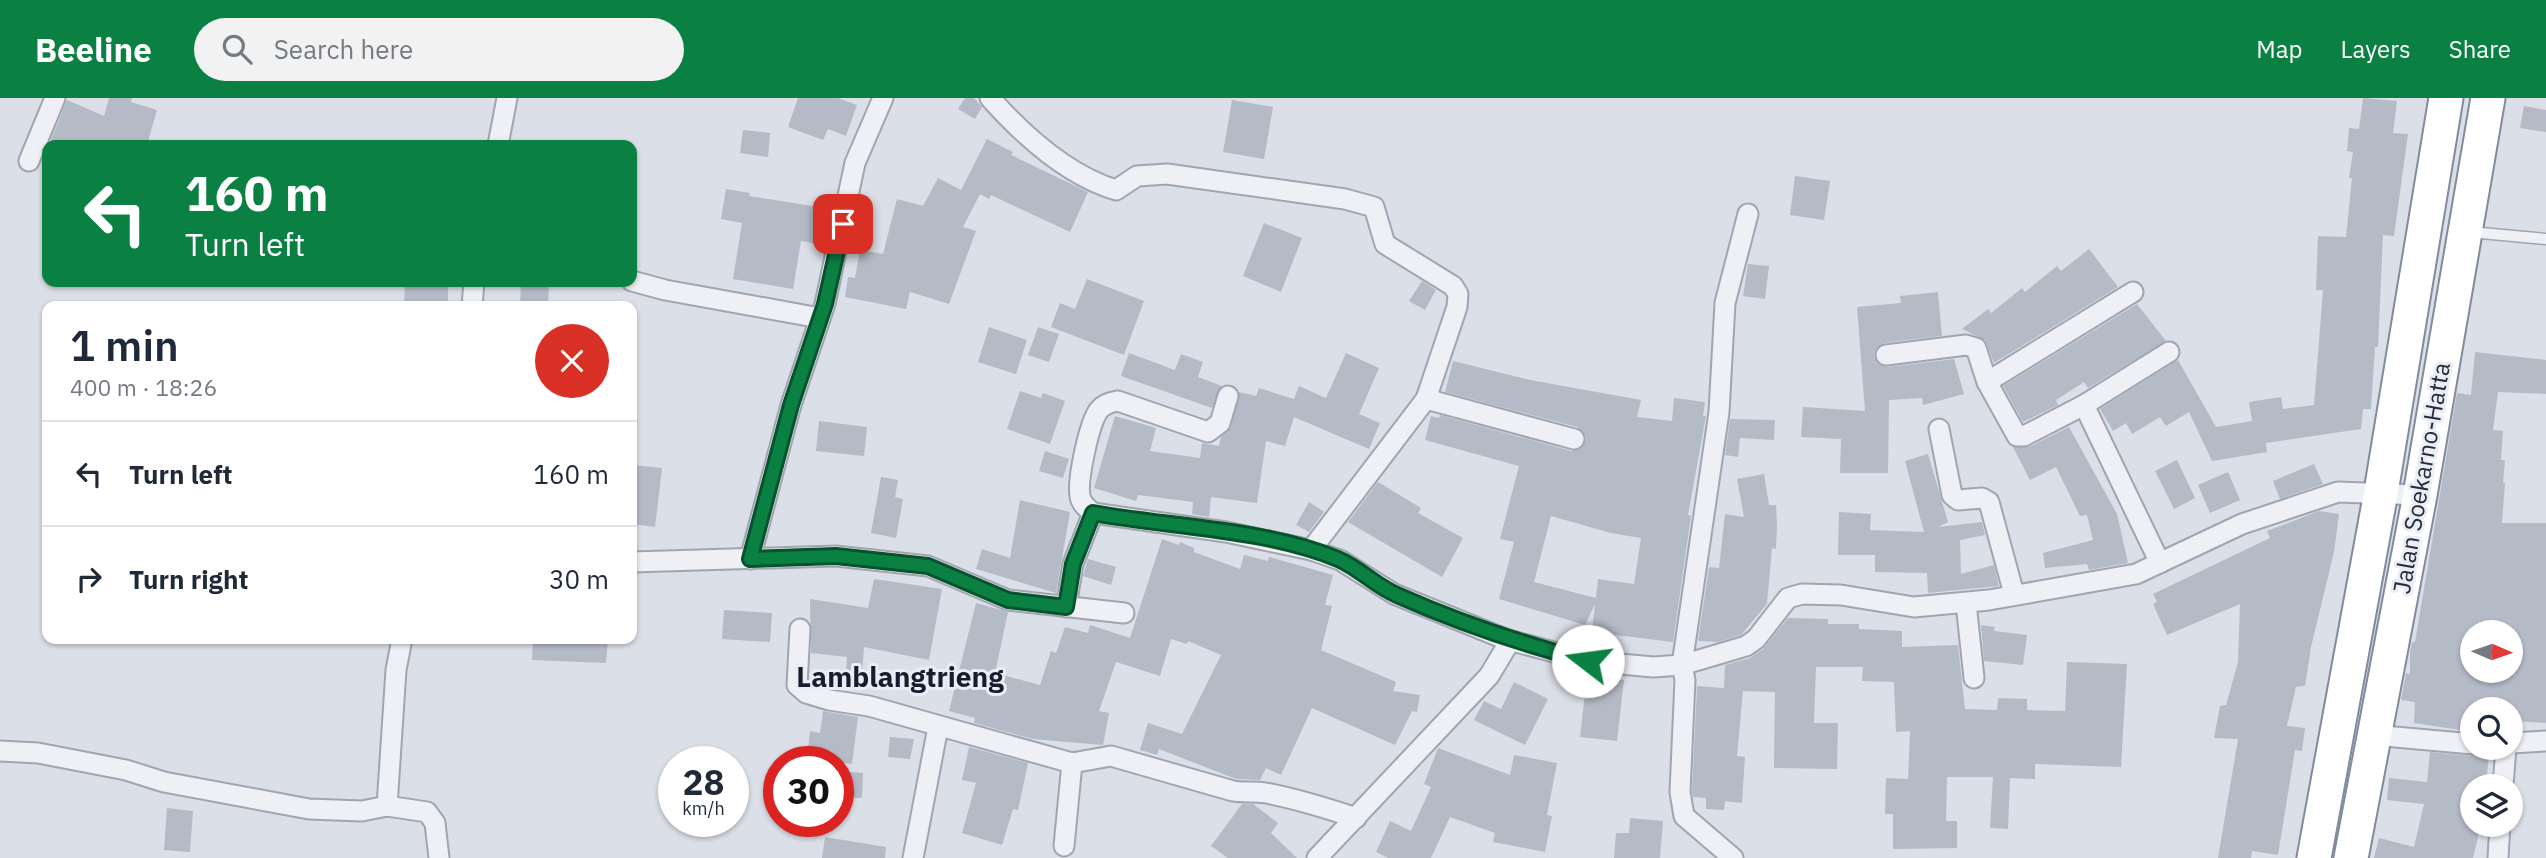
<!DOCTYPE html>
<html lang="en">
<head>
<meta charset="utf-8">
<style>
  :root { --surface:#fff; --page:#f2f2f3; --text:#1f2937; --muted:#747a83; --line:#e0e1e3; --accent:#0b8043 }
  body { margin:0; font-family:"IBM Plex Sans",sans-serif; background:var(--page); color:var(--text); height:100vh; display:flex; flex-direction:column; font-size:26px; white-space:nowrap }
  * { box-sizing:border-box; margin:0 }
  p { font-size:23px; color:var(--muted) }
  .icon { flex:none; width:38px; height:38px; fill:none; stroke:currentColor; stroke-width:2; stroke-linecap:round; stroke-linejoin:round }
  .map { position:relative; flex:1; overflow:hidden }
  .panel { position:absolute; left:42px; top:203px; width:595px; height:343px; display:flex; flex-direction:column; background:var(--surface); border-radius:14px; box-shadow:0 2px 5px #0004 }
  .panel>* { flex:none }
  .banner { position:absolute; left:42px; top:42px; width:595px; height:147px; border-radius:14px; box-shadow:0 2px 5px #0004; background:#0b8043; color:#fff; overflow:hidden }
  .needle { width:46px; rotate:92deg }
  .fabs { position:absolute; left:2460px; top:522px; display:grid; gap:14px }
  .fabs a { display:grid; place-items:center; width:63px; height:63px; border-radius:50%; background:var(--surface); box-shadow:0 2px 5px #0004; font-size:35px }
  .speed { position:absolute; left:658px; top:648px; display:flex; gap:14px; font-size:35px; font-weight:700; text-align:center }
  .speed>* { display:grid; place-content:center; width:91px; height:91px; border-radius:50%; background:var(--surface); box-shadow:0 2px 5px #0004; line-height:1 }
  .speed small { font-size:18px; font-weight:400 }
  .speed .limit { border:10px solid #d22; background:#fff; color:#111 }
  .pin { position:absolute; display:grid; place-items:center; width:60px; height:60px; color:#fff; margin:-30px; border-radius:14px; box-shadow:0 4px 10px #0006 }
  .me { position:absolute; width:77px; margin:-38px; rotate:285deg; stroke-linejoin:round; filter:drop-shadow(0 0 5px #0008) }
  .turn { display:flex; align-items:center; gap:24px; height:147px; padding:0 28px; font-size:32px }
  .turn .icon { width:91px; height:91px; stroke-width:2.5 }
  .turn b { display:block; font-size:49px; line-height:60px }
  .round { display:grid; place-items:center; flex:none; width:74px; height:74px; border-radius:37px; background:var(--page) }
  .head { display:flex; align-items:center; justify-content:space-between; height:119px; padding:0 28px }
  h1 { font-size:42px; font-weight:600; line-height:52px }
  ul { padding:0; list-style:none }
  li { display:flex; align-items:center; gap:21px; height:105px; padding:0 28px; border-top:2px solid var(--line) }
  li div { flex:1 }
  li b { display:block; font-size:26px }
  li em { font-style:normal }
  header { display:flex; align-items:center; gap:42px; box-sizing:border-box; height:98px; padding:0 35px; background:var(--accent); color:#fff }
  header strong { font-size:33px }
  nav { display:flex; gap:38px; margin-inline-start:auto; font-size:24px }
  .search { width:490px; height:63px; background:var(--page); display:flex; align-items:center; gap:18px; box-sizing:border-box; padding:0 24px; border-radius:38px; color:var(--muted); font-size:26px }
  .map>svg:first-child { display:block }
</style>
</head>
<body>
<header>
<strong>Beeline</strong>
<div class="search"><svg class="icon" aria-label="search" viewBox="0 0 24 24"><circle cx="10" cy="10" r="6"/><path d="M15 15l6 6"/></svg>Search here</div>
<nav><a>Map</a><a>Layers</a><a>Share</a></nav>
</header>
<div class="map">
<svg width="2546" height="760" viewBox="0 0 2546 760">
  <rect width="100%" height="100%" fill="#dbdfe7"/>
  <g fill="#b5bac7" fill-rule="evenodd">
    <path d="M109 0H132L131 4 157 12 147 47H49L67 2 104 18Z"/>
    <path d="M798 0H838L857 7 846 38 828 31 823 42 788 29Z"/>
    <path d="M965 0H974L982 9 975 21 958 11Z"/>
    <path d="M2363 0 2397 3 2393 35 2408 36 2394 138 2383 137 2378 249H2375L2371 311H2363L2361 331 2266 345 2267 354 2212 363 2189 314 2166 328 2160 319 2132 336 2126 325 2113 333 2100 311 2178 262 2216 329 2252 323 2249 304 2281 299 2283 311 2314 307 2323 192H2316L2318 138 2346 139 2352 80H2349L2353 54 2347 53 2349 30 2359 31Z"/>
    <path d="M1232 2 1273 9 1264 61 1223 54Z"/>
    <path d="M2524 8 2546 12V34L2520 30Z"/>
    <path d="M743 32 770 35 768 59 740 55Z"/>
    <path d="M987 41 1013 54 1011 57 1088 94 1070 134 991 97 989 101 980 96 963 129 976 133 949 206 910 194 906 211 845 199 848 179 855 180 860 152 883 156 897 101 923 108 938 80 961 92Z"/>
    <path d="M1795 78 1830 83 1824 122 1790 117Z"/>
    <path d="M726 91 750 95 749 98 825 110 818 146 801 143 793 191 733 181 742 125 721 121Z"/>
    <path d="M1264 125 1302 140 1281 194 1243 178Z"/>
    <path d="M2089 151 2118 189 1994 265 1985 242 1962 231 1988 211 1991 215 2022 190 2025 194 2057 168 2061 173Z"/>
    <path d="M1748 166 1769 168 1765 201 1743 198Z"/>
    <path d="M1087 181 1144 203 1124 257 1051 229 1060 205 1075 211Z"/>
    <path d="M1422 183 1436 192 1425 212 1409 203Z"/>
    <path d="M405 184H441L440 188 448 189V208H404Z"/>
    <path d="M521 184H549L548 208H520Z"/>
    <path d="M1938 194 1942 238 1884 245 1875 252 1874 259 1877 265 1887 269 1954 261 1964 296 1923 307 1922 300 1889 302 1888 375H1840L1841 341 1801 339 1803 309 1865 313 1857 209 1901 205 1900 198Z"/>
    <path d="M2137 206 2166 243 2088 290 2084 284 2056 302 2058 307 2023 324 2003 288Z"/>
    <path d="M989 229 1027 242 1016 276 978 264Z"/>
    <path d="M1038 229 1059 236 1049 264 1028 257Z"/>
    <path d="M2475 254 2546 262V296L2498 294 2493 332 2503 333 2501 362H2505L2503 385H2505L2502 425H2546V625L2511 623V611H2473V621H2467L2466 633 2414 625 2415 604 2401 602 2406 575 2410 576V555L2412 544H2415L2457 295 2471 297ZM2473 534H2511V539H2516L2514 572H2473Z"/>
    <path d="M1129 255 1175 272 1181 256 1203 264 1198 279 1222 288 1212 310 1121 278Z"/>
    <path d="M1346 255 1379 270 1359 316 1380 325 1369 351 1294 319 1285 348 1266 343 1257 405 1211 399 1209 419 1192 416 1193 404 1138 397 1136 403 1094 390 1115 318 1156 330 1150 353 1200 360 1202 345 1219 348 1221 339 1231 329 1239 294 1256 298 1259 290 1294 301 1299 288 1326 300Z"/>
    <path d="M1453 263 1530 282 1641 302 1637 319 1672 323 1674 300 1705 304 1703 318H1706L1688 417 1691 418 1673 544 1608 536 1607 546 1591 544 1595 506 1585 527 1499 501 1514 444 1500 441 1519 368 1425 342 1431 318 1439 320 1440 317 1571 353 1582 350 1586 339 1577 329 1445 294ZM1551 418 1611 435 1641 440 1634 486 1598 481 1596 500 1534 484Z"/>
    <path d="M1020 293 1041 300 1043 295 1065 303 1050 346 1007 331Z"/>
    <path d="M1730 321 1775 322 1774 342 1740 340 1738 359 1725 357Z"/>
    <path d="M819 323 867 329 864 358 816 353Z"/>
    <path d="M2069 329 2117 416 2128 465 2089 472 2087 466 2045 470 2043 455 2093 442 2087 417 2080 418 2056 369 2030 382 2013 349H2029Z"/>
    <path d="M1045 353 1069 361 1063 380 1039 373Z"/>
    <path d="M1928 356 1948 424 1938 429 1982 424 1985 437 1960 442 1961 476 1994 467 1999 488 1928 495 1927 475 1875 474V457H1838L1839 414 1871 416 1870 432 1924 434 1905 363Z"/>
    <path d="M2177 362 2195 400 2174 411 2155 373Z"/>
    <path d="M2314 366 2323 386 2280 401 2273 383Z"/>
    <path d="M632 367 662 370 655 429 632 426Z"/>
    <path d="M2228 374 2240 402 2210 415 2198 387Z"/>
    <path d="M1764 376 1769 407H1776L1777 428 1776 451 1772 450 1767 506 1741 537 1718 544 1698 543 1709 469 1719 470 1725 416 1744 419 1737 381Z"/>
    <path d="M881 379 898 382 895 399 903 401 896 440 871 435Z"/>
    <path d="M1378 384 1421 410 1418 415 1463 440 1442 479 1348 424Z"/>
    <path d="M1020 402 1070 414 1056 495 976 471 982 451 1010 460Z"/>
    <path d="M1309 404 1324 414 1309 434 1296 427Z"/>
    <path d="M2319 413 2339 416 2334 454 2311 549 2305 588 2296 589 2287 628 2305 630 2302 653 2295 652 2278 757 2252 753 2251 760H2218L2238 641 2214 640 2220 608 2226 607 2238 564 2240 506 2167 537 2153 506 2157 504 2153 496 2270 440 2267 433Z"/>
    <path d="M1162 441 1179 447 1180 444 1194 450V454L1240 471 1244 457 1268 463 1269 459 1333 477 1325 507 1332 508 1321 552 1396 584 1393 593 1420 597 1417 614 1412 613 1395 647 1312 610 1281 677 1266 670 1260 682 1236 681 1159 651 1157 657 1140 652 1148 625 1182 636 1221 557 1188 543 1187 546 1171 541 1160 578 1116 564 1099 613 1109 615 1103 647 1033 641 974 625 975 620 949 613 976 505 1008 514 995 575 1040 587 1051 553 1056 555 1065 529 1088 535 1090 527 1130 540Z"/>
    <path d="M1088 461 1116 469 1111 487 1083 478Z"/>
    <path d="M874 481 942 491 929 562 864 549 862 576 846 575 847 559 811 555 810 501 868 510Z"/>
    <path d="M724 512 772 515 770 544 722 541Z"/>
    <path d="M1788 520 1828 521V526H1859V531L1902 533V549L1958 547 1965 611 1997 612 1998 600 2027 601V612L2065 613 2067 564 2127 566 2121 669 2035 666V681L2010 680 2008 731 1990 730 1993 679H1947L1946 723H1957V750L1893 751V716H1885L1886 680 1908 681 1910 633 1896 634 1894 584 1862 583 1863 569H1816L1814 625H1838L1837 671 1774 670 1775 594 1743 593 1737 658 1745 659 1742 705 1725 703 1724 712 1706 711V700L1693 699 1692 693 1697 588 1724 590 1725 567 1750 560 1763 551Z"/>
    <path d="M1981 527 1995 529 1994 533 2027 537 2023 567 1984 563Z"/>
    <path d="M533 541H608L606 565 532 562Z"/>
    <path d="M1587 578 1624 582 1617 643 1580 639Z"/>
    <path d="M1514 584 1548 601 1525 647 1474 622 1484 603 1501 611Z"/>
    <path d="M823 613 858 619 852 666 807 660 810 633 820 635Z"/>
    <path d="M890 639 914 641 910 661 888 659Z"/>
    <path d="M969 649 1028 665 1018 712 1013 711 1002 747 962 735 976 685 962 682Z"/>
    <path d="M1438 650 1510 677 1514 657 1557 665 1547 717 1552 718 1545 754 1493 744 1495 735 1450 719 1431 760H1388L1376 754 1390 723 1411 733 1431 689 1424 686Z"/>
    <path d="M2430 654 2472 658 2489 655 2486 688H2473V726H2481L2473 760H2374L2379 740 2414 749 2424 706 2387 702 2389 680 2427 684Z"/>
    <path d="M838 673 863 675 862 700 838 699Z"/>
    <path d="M1242 706H1253L1278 725 1271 735 1297 760H1228L1211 748Z"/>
    <path d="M167 710 193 713 190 754 164 752Z"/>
    <path d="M1630 720 1663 723 1660 760H1614L1616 735H1629Z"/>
    <path d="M825 739 886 749 885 760H822Z"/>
  </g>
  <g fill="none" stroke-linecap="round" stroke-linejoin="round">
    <defs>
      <path id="lane" d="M2470 134 2546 141"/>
      <g id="street">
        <path d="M990 0C1023 37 1066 77 1116 92L1137 78 1167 76 1345 101 1374 109 1385 146 1453 188 1458 196 1457 209 1426 301"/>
        <path d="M498 47 507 0"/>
        <path d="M29 63 55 0"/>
        <path d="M632 183 665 192 820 220"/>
        <path d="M472 208 474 184"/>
        <path d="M1886 257 1966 247 1976 250 1987 284 2133 194"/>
        <path d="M1987 284 2017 338H2024L2084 307 2169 254"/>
        <path d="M2084 307 2160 465"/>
        <path d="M1939 331 1952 397 1958 402 1982 400 1989 404 2014 496"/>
        <path d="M1093 415C1087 410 1081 406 1080 398 1077 382 1089 325 1099 312 1104 306 1111 304 1118 303L1208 334 1220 325 1228 298"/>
        <path d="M1311 452 1426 301 1574 341"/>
        <path d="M750 461 791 307 825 206 855 65 883 0"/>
        <path d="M632 464 836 458 928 468 1008 502 1124 515"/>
        <path d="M1966 505 1974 580"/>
        <path d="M1066 509 1073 466 1093 415 1226 434 1311 452 1340 462 1394 496 1505 541 1588 563 1653 569 1682 567 1746 548 1756 541 1788 500 1802 496 1841 497 1914 509 1989 502 2136 476 2242 426 2338 394 2420 397"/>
        <path d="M800 531 797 587 806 595 829 602 869 608 1072 665 1111 658 1233 693C1244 695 1255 693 1266 695 1297 701 1326 710 1356 720"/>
        <path d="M402 541 396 572 387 708 427 714 435 725 439 760"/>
        <path d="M2373 637 2473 646"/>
        <path d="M2511 645 2546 643"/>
        <path d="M0 653 38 655 126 672 164 684 309 711 362 713 387 708"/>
        <path d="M2503 688 2506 649"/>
        <path d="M1064 748 1072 665"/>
        <path d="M913 760 938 629"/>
        <path d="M1317 760 1489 578 1510 543"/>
        <path d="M1733 760 1684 718 1680 694 1685 582 1682 567 1719 314 1725 205 1748 116"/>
        <path d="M2498 760 2500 726"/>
      </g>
      <g id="highway">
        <path d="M2314 760 2381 394 2446 0"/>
        <path d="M2351 760 2420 397 2488 0"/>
      </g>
    </defs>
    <use href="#lane" stroke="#a0a6b1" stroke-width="13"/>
    <use href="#street" stroke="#a0a6b1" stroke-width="23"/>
    <use href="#highway" stroke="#818b9e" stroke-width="37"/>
    <use href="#lane" stroke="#eef0f5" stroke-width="10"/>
    <use href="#street" stroke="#eef0f5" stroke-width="19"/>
    <use href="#highway" stroke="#fff" stroke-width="33"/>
  </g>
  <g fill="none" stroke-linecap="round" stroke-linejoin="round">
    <defs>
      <path id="route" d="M843 126 825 206 791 307 750 461 836 458 928 468 1008 502 1066 509 1073 466 1093 415C1169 429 1267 431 1338 461 1359 470 1376 488 1397 497 1460 525 1522 546 1588 563"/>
    </defs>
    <use href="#route" stroke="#07532c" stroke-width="18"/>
    <use href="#route" stroke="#0b8043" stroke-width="12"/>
  </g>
  <g text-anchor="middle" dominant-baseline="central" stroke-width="6" stroke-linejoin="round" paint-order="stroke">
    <g font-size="24" fill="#242c3e" stroke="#eaeef4">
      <text transform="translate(2421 380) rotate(-80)">Jalan Soekarno-Hatta</text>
    </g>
    <g font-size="28" font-weight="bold" fill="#171d2e" stroke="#eaeef4">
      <text x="900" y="578">Lamblangtrieng</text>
    </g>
  </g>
</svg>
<div class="fabs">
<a><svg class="needle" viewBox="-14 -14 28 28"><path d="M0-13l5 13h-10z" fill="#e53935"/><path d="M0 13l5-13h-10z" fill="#747a83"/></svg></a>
<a><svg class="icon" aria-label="search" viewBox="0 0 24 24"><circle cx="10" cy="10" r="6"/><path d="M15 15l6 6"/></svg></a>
<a><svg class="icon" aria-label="layers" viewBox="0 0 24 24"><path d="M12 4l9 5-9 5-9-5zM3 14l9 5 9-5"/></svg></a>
</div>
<div class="speed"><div>28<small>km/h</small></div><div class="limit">30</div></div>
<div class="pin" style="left:843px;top:126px;background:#d93025"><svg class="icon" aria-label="arrive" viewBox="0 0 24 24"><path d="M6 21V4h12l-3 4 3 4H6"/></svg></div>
<svg class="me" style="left:1588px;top:563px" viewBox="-20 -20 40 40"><circle r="19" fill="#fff"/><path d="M0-13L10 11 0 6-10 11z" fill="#0b8043"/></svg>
<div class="banner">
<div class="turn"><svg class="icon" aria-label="left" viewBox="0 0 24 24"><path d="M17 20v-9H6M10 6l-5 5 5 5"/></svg><div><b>160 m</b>Turn left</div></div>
</div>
<section class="panel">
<div class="head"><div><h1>1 min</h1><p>400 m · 18:26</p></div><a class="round" style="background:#d93025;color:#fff"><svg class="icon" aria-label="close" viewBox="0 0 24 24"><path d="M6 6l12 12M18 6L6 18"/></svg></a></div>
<ul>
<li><svg class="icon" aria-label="left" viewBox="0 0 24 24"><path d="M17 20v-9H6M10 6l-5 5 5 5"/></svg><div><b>Turn left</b></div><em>160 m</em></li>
<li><svg class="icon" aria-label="right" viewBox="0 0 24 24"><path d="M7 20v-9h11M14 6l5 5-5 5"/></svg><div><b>Turn right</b></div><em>30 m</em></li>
</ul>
</section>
</div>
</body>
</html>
